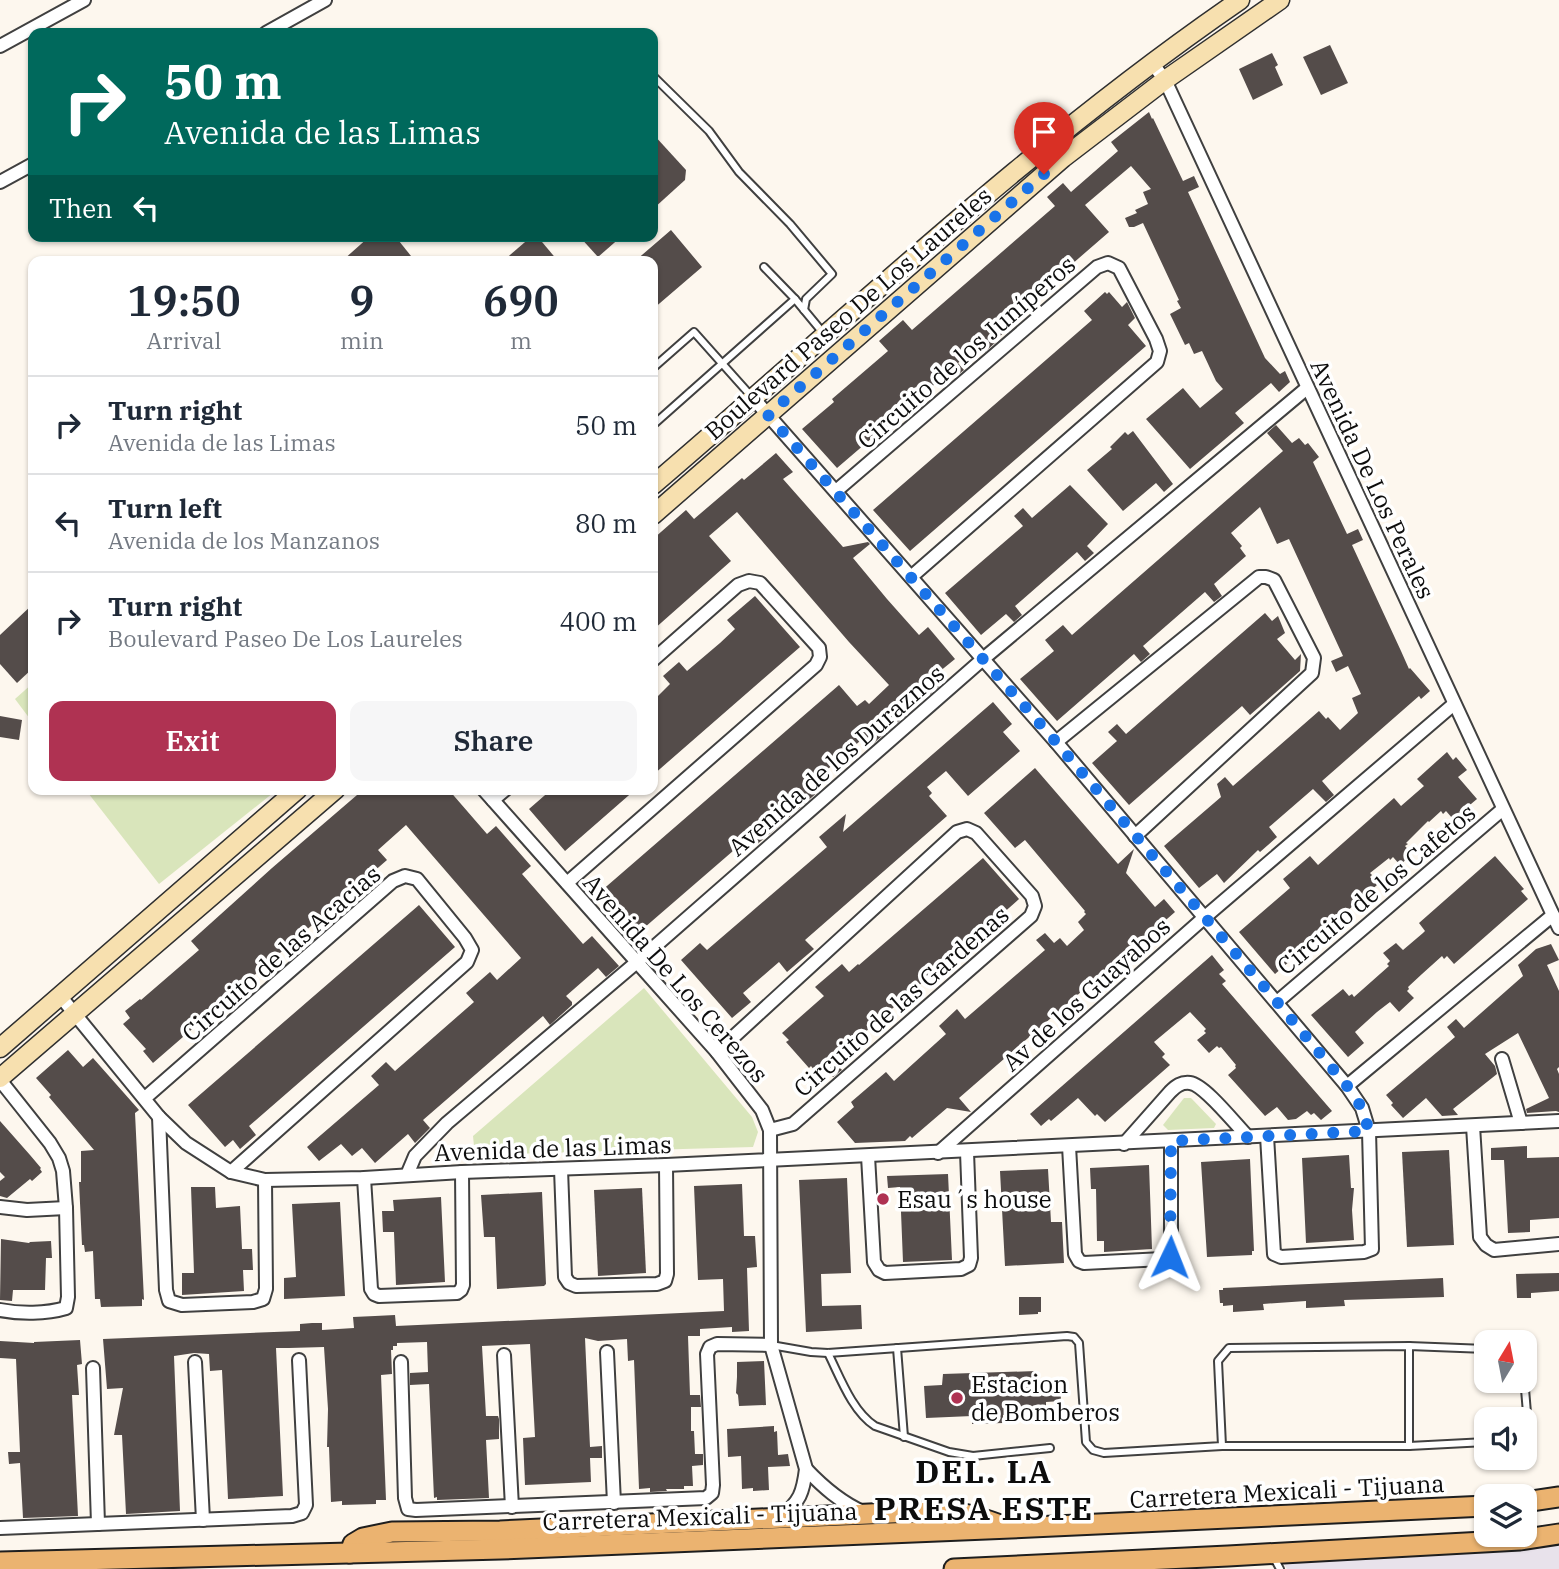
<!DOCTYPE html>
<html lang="en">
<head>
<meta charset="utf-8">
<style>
  :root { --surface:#fff; --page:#f6f6f7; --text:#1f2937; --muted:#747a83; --line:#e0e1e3; --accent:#af3252 }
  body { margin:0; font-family:"IBM Plex Serif",serif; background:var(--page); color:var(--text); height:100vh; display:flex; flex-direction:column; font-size:26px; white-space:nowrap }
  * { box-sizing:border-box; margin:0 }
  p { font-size:23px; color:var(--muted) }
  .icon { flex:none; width:38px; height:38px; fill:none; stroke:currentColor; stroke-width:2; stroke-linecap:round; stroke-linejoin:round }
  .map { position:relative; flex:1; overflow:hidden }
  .drawer { position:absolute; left:28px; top:256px; width:630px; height:539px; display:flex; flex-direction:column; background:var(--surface); border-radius:14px; box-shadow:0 2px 5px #0004 }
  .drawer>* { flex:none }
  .top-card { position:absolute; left:28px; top:28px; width:630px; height:214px; border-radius:14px; box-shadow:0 2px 5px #0004; background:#00695c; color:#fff; overflow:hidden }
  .needle { width:46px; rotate:10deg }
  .fabs { position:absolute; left:1474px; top:1330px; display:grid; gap:14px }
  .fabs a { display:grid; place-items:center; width:63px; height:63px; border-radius:14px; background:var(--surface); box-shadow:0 2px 5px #0004; font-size:35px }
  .pin { position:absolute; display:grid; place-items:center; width:60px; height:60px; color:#fff; margin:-72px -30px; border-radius:50% 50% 50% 0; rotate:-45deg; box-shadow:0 0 7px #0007 }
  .pin .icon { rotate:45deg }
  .me { position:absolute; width:77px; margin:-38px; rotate:2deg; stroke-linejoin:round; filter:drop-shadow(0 0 5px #0008) }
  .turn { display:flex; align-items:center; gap:24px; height:147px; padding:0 21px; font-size:32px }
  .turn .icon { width:91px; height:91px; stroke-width:2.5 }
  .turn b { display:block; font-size:49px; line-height:60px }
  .then { display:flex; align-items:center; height:66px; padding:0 21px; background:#0003; gap:14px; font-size:26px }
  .eta { display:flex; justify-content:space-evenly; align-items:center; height:119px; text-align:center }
  .eta b { font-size:42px; font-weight:600; line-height:49px }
  .button { display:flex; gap:14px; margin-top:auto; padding:14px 21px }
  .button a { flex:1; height:80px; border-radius:14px; background:var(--accent); color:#fff; font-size:28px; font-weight:600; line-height:80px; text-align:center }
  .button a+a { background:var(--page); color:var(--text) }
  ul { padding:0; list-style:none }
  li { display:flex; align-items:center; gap:21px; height:98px; padding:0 21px; border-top:2px solid var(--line) }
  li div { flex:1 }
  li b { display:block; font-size:26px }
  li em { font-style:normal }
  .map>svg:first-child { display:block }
</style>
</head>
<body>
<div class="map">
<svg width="1559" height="1569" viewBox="0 0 1559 1569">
  <rect width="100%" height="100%" fill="#fdf7ee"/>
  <path fill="#e8e2eb" d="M1559 1537V1569H1287L1278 1555Z"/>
  <g fill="#d9e5bb">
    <path d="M33 683V723L15 699Z"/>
    <path d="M85 789H278L159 884Z"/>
    <path d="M644 988 752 1117 758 1132 753 1147 504 1154 488 1156 480 1154 474 1146 473 1136Z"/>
    <path d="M1184 1098H1191L1216 1124 1214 1128 1168 1130 1163 1125Z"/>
  </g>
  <g fill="#544c4a">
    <path d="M1330 45 1348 83 1321 95 1303 57Z"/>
    <path d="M1272 53 1278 65 1275 67 1283 85 1253 100 1239 69Z"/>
    <path d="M1149 112 1152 119 1153 118 1183 181 1194 176 1199 187 1188 192 1265 358 1280 374 1285 371 1290 382 1279 392 1271 383 1235 413 1244 423 1190 469 1146 419 1183 388 1200 408 1223 389 1216 381 1202 351 1194 354 1189 343 1185 345 1170 314 1181 308 1177 301 1179 300 1143 223 1134 227H1129L1125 218 1137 213 1135 210 1148 204 1143 192 1151 189 1131 166 1085 205 1109 232 1011 317 1016 323 995 340 997 341 985 352 979 345 958 363 964 370 955 377 950 371 906 409 888 423 893 430 884 438 879 432 837 468 802 429 834 402 832 399 888 351 879 341 903 320 912 330 1055 206 1047 197 1063 183 1071 192 1118 151 1111 142Z"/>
    <path d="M653 134 686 170 685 180 653 209Z"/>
    <path d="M671 230 702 267 653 309V261H635Z"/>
    <path d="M370 236H395L415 261H342Z"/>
    <path d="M532 236H537L558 261H503Z"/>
    <path d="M579 236H622L598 257Z"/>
    <path d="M1105 292 1107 294 1109 292 1122 307 1127 302 1135 318 1128 325 1146 346 910 551 873 510 1092 320 1084 311Z"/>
    <path d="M1276 425 1292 443 1299 438 1305 445 1308 443 1319 457 1313 462 1347 534 1358 529 1363 540 1352 545 1401 651 1409 669 1410 668 1430 691 1421 699 1419 696 1322 781 1334 795 1326 802 1313 789 1269 827 1277 837 1260 852 1258 850 1224 883 1217 874 1199 888 1164 846 1221 797 1217 784 1225 777 1233 786 1319 711 1326 719 1328 717 1340 730 1358 713 1352 698 1361 694 1348 666 1336 672 1331 661 1343 656 1289 539 1277 544 1260 507 1231 533 1242 546 1240 548 1246 556 1214 584 1222 596 1214 602 1205 592 1143 646 1150 654 1141 662 1134 654 1057 721 1020 679 1054 651 1045 640 1063 625 1072 635 1283 451 1267 433Z"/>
    <path d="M1133 431 1173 484 1164 492 1156 483 1123 511 1087 470 1112 449 1110 447 1125 432 1128 435Z"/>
    <path d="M776 453 793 472 783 479 843 547 868 542 870 544 853 558 887 599 919 635 928 627 955 659 939 672 946 680 867 749 860 741 812 783 819 791 772 832 755 846 748 838 637 934 600 892 839 685 857 706 865 700 869 704 889 685 849 642 737 512 709 536 731 561 653 630V539L686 510 694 519 742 478 744 480Z"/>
    <path d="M1070 485 1108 524 1087 546 1094 553 1085 561 1077 552 1015 606 1022 615 1014 622 1006 614 981 635 945 593 1023 526 1014 516 1023 508 1032 518Z"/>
    <path d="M755 596 800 647 653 775V701L670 684 663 676 679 662 687 671 720 643 735 629 727 620Z"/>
    <path d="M33 604V668L17 683 0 664V635Z"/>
    <path d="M1265 613 1272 621 1278 616 1285 633 1277 639 1295 660 1301 654 1300 671 1250 715 1242 706 1129 805 1092 763 1117 741 1108 732 1117 724 1126 734Z"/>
    <path d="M993 702 1012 724 1003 732 1020 751 968 796 946 771 927 787 932 793 929 796 947 816 805 940 814 949 787 972 779 962 743 993 751 1002 732 1018 681 960 700 943 707 950 827 847 819 837 846 814 843 832Z"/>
    <path d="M0 716 22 720 19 740 0 737Z"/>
    <path d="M1447 752 1453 760 1456 757 1467 770 1458 777 1477 799 1453 819 1446 811 1443 814 1441 811 1429 822 1428 821 1406 843 1408 844 1405 846 1412 854 1400 865 1393 857 1390 860 1389 858 1370 873 1372 875 1370 877 1377 885 1275 974 1239 932 1290 888 1283 879 1310 856 1318 865 1394 798 1401 806 1424 786 1417 779Z"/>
    <path d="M1035 768 1118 864 1134 849 1126 873 1155 907 1164 899 1175 912 1144 939 1151 947 1134 962 1128 967 1120 958 959 1098 971 1112 947 1108 912 1138 910 1136 905 1141 855 1143 837 1122 854 1107 851 1102 886 1072 894 1081 946 1034 939 1026 957 1009 965 1019 1045 950 1036 940 1045 933 1054 943 1060 938 1067 946 1084 930 1078 922 1086 914 1084 912 1085 911 1025 840 1015 848 984 813Z"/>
    <path d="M364 789H448L487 834 496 826 531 866 522 874 583 944 592 936 619 966 606 977 598 968 566 996 572 1002V1005L550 1025 543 1016 423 1120 430 1128 415 1143 408 1134 375 1163 362 1148 352 1156 341 1144 319 1161 307 1147 379 1085 371 1076 386 1062 395 1071 474 1002 466 993 490 972 497 980 521 958 406 825 378 850 387 860 153 1063 143 1051 146 1049 123 1024 130 1018 125 1011 140 999 141 1000 199 950 191 941 272 868Z"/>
    <path d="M552 789H603L607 794 613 789H636L565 851 529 809Z"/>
    <path d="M1495 856 1524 889 1521 891 1528 899 1454 964 1447 956 1444 959 1442 956 1422 974 1408 987 1409 989 1407 991 1414 998 1399 1012 1390 1002 1377 1012 1355 1032 1364 1043 1348 1057 1311 1015 1343 989 1349 996 1352 994 1354 997 1389 966 1387 964 1390 961 1383 953 1396 943 1403 950 1423 933 1425 931 1419 923Z"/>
    <path d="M983 858 1019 899 949 961 950 962 941 970 939 968 833 1060 842 1070 833 1077 824 1068 817 1074 811 1066 809 1068 786 1042 789 1040 782 1033 824 996 815 987 842 964 849 972 858 964 859 965Z"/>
    <path d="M419 905 455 947 249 1126 256 1135 240 1149 233 1140 225 1147 188 1105Z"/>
    <path d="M1551 944 1559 960 1547 965 1559 991V1067L1557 1069 1559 1074V1112L1556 1111 1527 1113 1526 1109 1549 1098 1518 1033 1485 1054 1495 1066 1497 1074 1453 1109 1458 1115 1442 1116 1426 1098 1403 1118 1391 1105 1393 1103 1386 1095 1455 1037 1447 1027 1456 1019 1464 1028 1523 976 1518 965 1536 949Z"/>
    <path d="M1212 955 1224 970 1219 974 1226 981 1222 984 1332 1111 1321 1120 1314 1113 1311 1115 1307 1111 1296 1119 1288 1120 1277 1107 1265 1116 1228 1075 1236 1068 1235 1066 1236 1065 1221 1047 1219 1048 1217 1046 1209 1053 1197 1040 1206 1033 1204 1031 1206 1029 1190 1012 1154 1042 1165 1054 1162 1057 1170 1065 1105 1122 1097 1114 1095 1116 1078 1098 1051 1121 1049 1119 1041 1126 1030 1114Z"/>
    <path d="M68 1050 83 1067 93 1058 139 1110 135 1113 144 1300 142 1299V1306L101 1307 100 1299H95L93 1251 85 1252 84 1245H82L79 1182H81V1151L94 1150 49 1097 51 1095 36 1078Z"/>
    <path d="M0 1121 30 1155 41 1168 40 1169 42 1172 32 1181 30 1179 7 1198 0 1196V1181L5 1177 0 1172Z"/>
    <path d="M1527 1146V1158L1559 1157V1218L1530 1220V1232L1508 1233 1504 1160H1491V1148Z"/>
    <path d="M1449 1150 1454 1245 1407 1247 1402 1152Z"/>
    <path d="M1349 1155 1351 1188H1354L1352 1210 1354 1240 1306 1243 1302 1158Z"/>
    <path d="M1250 1159 1254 1251H1252V1255L1207 1257 1201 1162Z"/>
    <path d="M1149 1165 1152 1249 1104 1252V1241H1097L1096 1189H1091L1090 1168Z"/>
    <path d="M1048 1169 1051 1222H1062L1064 1263 1005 1266 1000 1171Z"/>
    <path d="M948 1174 952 1260 903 1262 900 1187 888 1188 887 1176Z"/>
    <path d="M847 1178 851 1273 821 1274 822 1306 861 1305 862 1329 806 1332 799 1180Z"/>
    <path d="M742 1184 744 1236H755L757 1267 747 1268 749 1331 732 1332V1327L700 1329V1336H688L690 1395H700L701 1407H691V1431H694L695 1454H703V1465L692 1466 693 1486H684V1489H666L667 1491 650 1492V1488L639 1489 634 1360 628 1361 627 1339 598 1341 585 1338 590 1447 602 1446V1458H590L591 1482 525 1485 523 1438 535 1437 530 1344 482 1346 486 1416H498L499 1419V1439L486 1440 489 1498 437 1500V1497L434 1498 429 1384 410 1385V1373L428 1372 427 1342 397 1343V1346H393V1350H391L392 1374 381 1375 386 1500H376V1504L342 1505V1501L331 1502 329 1447H327L328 1409 324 1347 289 1348H276L283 1496 228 1499 222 1370 210 1371 209 1354 194 1353 174 1356 180 1511 126 1514 122 1435H114L123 1388 107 1389 103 1339 300 1331V1324L312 1323H322V1330L354 1328 353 1317 375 1316 395 1315 396 1326 724 1311 723 1279 698 1280 694 1186Z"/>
    <path d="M191 1187H215L216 1208 240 1206 242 1249H252L253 1270H243L244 1291 182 1295V1273H194Z"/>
    <path d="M642 1188 646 1273 598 1276 594 1190Z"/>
    <path d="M542 1192 546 1284 544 1286 497 1289 495 1237H484L481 1195Z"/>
    <path d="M441 1197 445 1282 396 1285 394 1232H383L382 1211H394L393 1200Z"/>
    <path d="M340 1202 345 1296 284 1299V1278L296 1277 292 1204Z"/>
    <path d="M1 1239 29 1243 30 1242 51 1241 52 1258H46L45 1290H13L12 1301 0 1300Z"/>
    <path d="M1559 1273V1291L1531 1293V1298H1517L1516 1274Z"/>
    <path d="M1443 1278 1444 1297 1344 1300 1345 1306 1306 1308V1301L1263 1304 1264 1310 1233 1312V1305L1223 1306V1303H1220L1219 1290H1223V1288Z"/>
    <path d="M1019 1297H1041V1312H1038V1314L1019 1315Z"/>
    <path d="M80 1340 82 1364 77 1365 79 1395H72L78 1516 23 1518 20 1463 9 1464 8 1452H20L16 1359 0 1358V1341L34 1343V1342Z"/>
    <path d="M764 1361 766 1405 739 1406 738 1395 736 1393 737 1377V1362Z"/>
    <path d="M1036 1371 1037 1384 1060 1383 1061 1401 1046 1402V1412L1003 1415V1423L972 1424V1416L926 1418 924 1386 942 1385 943 1374Z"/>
    <path d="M774 1426V1432L777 1431 778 1455 788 1454 790 1466 768 1467 769 1490 753 1491V1488L742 1489 741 1456 728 1457 727 1429Z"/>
  </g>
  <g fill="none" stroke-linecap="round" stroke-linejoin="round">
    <defs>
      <g id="lane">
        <path d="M653 76 709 131 739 172 790 224 832 274 806 299 804 310"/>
        <path d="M764 267 795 299 824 334"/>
        <path d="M653 368 694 332 752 397"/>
        <path d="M653 425 795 299"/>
        <path d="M771 1345 811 1352 828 1353 1067 1336 1074 1337 1079 1343 1086 1442 1093 1450 1104 1453 1222 1446 1218 1361 1229 1348 1409 1346 1486 1349"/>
        <path d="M897 1348 904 1437"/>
        <path d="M828 1353C840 1377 852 1411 875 1426L949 1452 973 1456 1050 1448"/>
        <path d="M1524 1377 1528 1425 1524 1435"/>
        <path d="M1222 1446H1409L1486 1442"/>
        <path d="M1409 1446V1346"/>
        <path d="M1273 1556 1280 1569"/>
      </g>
      <g id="street">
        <path d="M266 33 325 0"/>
        <path d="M0 46 84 0"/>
        <path d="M1152 63 1165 80 1559 928"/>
        <path d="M0 182 33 164"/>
        <path d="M754 399 1056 742 1347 1086 1362 1108 1369 1131 1372 1249 1364 1252 1281 1257 1274 1254 1267 1136"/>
        <path d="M836 491 1097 267 1108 263 1119 268 1156 339 1160 351 1157 362 911 577"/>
        <path d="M1056 742 1259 577H1266L1274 580 1314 658 1312 673 1135 836"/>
        <path d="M483 789 717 1052 762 1110 770 1130 771 1345 806 1469C803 1493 800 1501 781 1517"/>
        <path d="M493 800 506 789"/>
        <path d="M567 883 816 665 820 657 819 648 760 583 749 581 738 585 653 660"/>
        <path d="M61 997 159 1117 186 1143 231 1172 265 1180 364 1178 462 1172 666 1165 1559 1121"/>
        <path d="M1277 1002 1503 809"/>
        <path d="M717 1052 957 832 967 829 976 833 1032 896 1035 906 1031 916 793 1124 770 1130"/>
        <path d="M1502 1059 1521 1123"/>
        <path d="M0 1080 50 1143 59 1158 63 1171 66 1208 68 1297 66 1308C46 1314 20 1314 0 1310"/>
        <path d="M1347 1086 1553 915"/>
        <path d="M145 1098 393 881 405 876 417 879 465 938 472 950 467 962 231 1172"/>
        <path d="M159 1117 166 1290 169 1301 182 1305 253 1302 263 1299 266 1289 265 1180"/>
        <path d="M1473 1126 1480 1237 1486 1245 1494 1250 1559 1244"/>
        <path d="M1124 1144 1170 1092C1176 1086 1181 1082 1190 1083 1205 1085 1236 1125 1248 1137"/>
        <path d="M1069 1146 1075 1254 1079 1261 1084 1263 1163 1259 1170 1257 1171 1248V1141"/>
        <path d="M938 1153 1205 917 1454 704"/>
        <path d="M868 1156 874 1262 879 1270 885 1273 961 1269 969 1265 971 1258 967 1152"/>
        <path d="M561 1169 565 1277 569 1283 576 1286 657 1284 665 1281 667 1274 666 1165"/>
        <path d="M407 1175 415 1156 447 1123 637 962 983 659 1307 388"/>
        <path d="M364 1178 371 1289 374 1294 379 1296 457 1293 461 1290 463 1285 462 1172"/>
        <path d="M0 1207 27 1210 66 1208"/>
        <path d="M607 1352 614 1503"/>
        <path d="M504 1355 512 1507"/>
        <path d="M195 1362 203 1520"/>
        <path d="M401 1362 405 1498 408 1509 416 1510 706 1498 712 1493 713 1485 707 1354 710 1347 717 1344 771 1345"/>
        <path d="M93 1368 98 1524"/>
        <path d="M806 1469C823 1487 840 1502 863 1512"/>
        <path d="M0 1528 292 1516 302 1513 306 1505 299 1360"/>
      </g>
      <g id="secondary">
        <path d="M653 485C846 320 1030 144 1240 0"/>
        <path d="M653 515 1063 158 1165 80 1280 0"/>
        <path d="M0 1048 298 789"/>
        <path d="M0 1078 336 789"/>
      </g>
      <g id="primary">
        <path d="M1524 1502 1559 1497"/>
        <path d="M350 1553 353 1544 363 1538 392 1532 500 1531 933 1511C958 1511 976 1516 1000 1525"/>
        <path d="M0 1562 501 1549 1011 1528 1486 1506"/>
        <path d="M954 1569 1228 1556 1520 1540 1559 1534"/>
      </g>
    </defs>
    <use href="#lane" stroke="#404040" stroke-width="10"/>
    <use href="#street" stroke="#404040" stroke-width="16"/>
    <use href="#secondary" stroke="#2f2f2f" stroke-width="21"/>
    <use href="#primary" stroke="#1e1e1e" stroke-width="23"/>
    <use href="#lane" stroke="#fff" stroke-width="6"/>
    <use href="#street" stroke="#fff" stroke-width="12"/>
    <use href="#secondary" stroke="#f7e0af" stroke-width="18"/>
    <use href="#primary" stroke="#ebb370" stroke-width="19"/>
  </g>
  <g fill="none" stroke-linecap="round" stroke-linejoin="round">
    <path stroke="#1a73e8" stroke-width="12" stroke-dasharray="0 21.6" d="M1044 174 768 415 1056 742 1277 1002 1347 1086 1362 1108 1369 1131 1171 1141 1170 1257"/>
  </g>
  <g fill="#af3252" stroke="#fff" stroke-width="2.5">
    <circle cx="883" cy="1199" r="7"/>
    <circle cx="957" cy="1398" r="7"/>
  </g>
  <g text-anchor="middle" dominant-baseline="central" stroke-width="7" stroke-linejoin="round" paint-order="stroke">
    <g font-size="24" fill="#0d0d0d" stroke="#fff">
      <text transform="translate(848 313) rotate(-41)">Boulevard Paseo De Los Laureles</text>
      <text transform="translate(966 352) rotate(-41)">Circuito de los Juníperos</text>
      <text transform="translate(1373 479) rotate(65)">Avenida De Los Perales</text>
      <text transform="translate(836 760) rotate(-41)">Avenida de los Duraznos</text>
      <text transform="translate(1376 889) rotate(-40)">Circuito de los Cafetos</text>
      <text transform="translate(281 953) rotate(-41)">Circuito de las Acacias</text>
      <text transform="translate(676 978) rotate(49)">Avenida De Los Cerezos</text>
      <text transform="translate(1086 994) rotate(-42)">Av de los Guayabos</text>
      <text transform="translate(901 1001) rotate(-41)">Circuito de las Gardenas</text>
      <text transform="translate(553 1148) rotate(-2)">Avenida de las Limas</text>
      <text transform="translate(1287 1491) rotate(-3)">Carretera Mexicali - Tijuana</text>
      <text transform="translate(700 1516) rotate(-2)">Carretera Mexicali - Tijuana</text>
    </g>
    <g font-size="24" fill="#0d0d0d" stroke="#fff" text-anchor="start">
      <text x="897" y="1199">Esau´s house</text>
      <text x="971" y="1384">Estacion<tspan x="971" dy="28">de Bomberos</tspan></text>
    </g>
    <g font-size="32" font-weight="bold" letter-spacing="2" fill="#0d0d0d" stroke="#fff">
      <text x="984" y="1471">DEL. LA<tspan x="984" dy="37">PRESA ESTE</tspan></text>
    </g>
  </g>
</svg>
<div class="fabs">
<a><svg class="needle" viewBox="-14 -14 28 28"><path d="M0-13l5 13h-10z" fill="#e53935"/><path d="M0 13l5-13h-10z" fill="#747a83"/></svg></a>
<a><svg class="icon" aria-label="sound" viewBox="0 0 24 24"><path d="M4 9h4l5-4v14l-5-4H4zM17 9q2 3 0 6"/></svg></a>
<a><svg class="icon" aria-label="layers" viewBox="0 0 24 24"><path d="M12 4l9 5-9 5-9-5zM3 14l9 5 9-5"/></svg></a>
</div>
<div class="pin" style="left:1044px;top:174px;background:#d93025"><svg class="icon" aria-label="arrive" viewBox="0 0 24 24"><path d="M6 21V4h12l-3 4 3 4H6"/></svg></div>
<svg class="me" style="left:1170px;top:1257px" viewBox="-20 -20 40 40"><path d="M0-17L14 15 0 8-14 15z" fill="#1a73e8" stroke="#fff" stroke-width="4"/></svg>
<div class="top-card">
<div class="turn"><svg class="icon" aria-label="right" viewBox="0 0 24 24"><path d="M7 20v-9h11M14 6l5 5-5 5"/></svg><div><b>50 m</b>Avenida de las Limas</div></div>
<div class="then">Then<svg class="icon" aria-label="left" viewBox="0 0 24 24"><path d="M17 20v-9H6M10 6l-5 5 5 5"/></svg></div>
</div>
<section class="drawer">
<div class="eta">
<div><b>19:50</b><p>Arrival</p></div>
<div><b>9</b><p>min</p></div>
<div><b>690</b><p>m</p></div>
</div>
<ul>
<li><svg class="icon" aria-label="right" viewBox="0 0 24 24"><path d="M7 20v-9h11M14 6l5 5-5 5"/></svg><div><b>Turn right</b><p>Avenida de las Limas</p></div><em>50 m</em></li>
<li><svg class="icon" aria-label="left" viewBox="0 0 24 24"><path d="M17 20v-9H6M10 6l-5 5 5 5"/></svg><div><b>Turn left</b><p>Avenida de los Manzanos</p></div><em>80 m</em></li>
<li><svg class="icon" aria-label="right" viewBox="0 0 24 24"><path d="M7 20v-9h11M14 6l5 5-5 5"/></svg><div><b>Turn right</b><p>Boulevard Paseo De Los Laureles</p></div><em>400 m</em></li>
</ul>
<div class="button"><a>Exit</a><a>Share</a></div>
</section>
</div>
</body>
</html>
